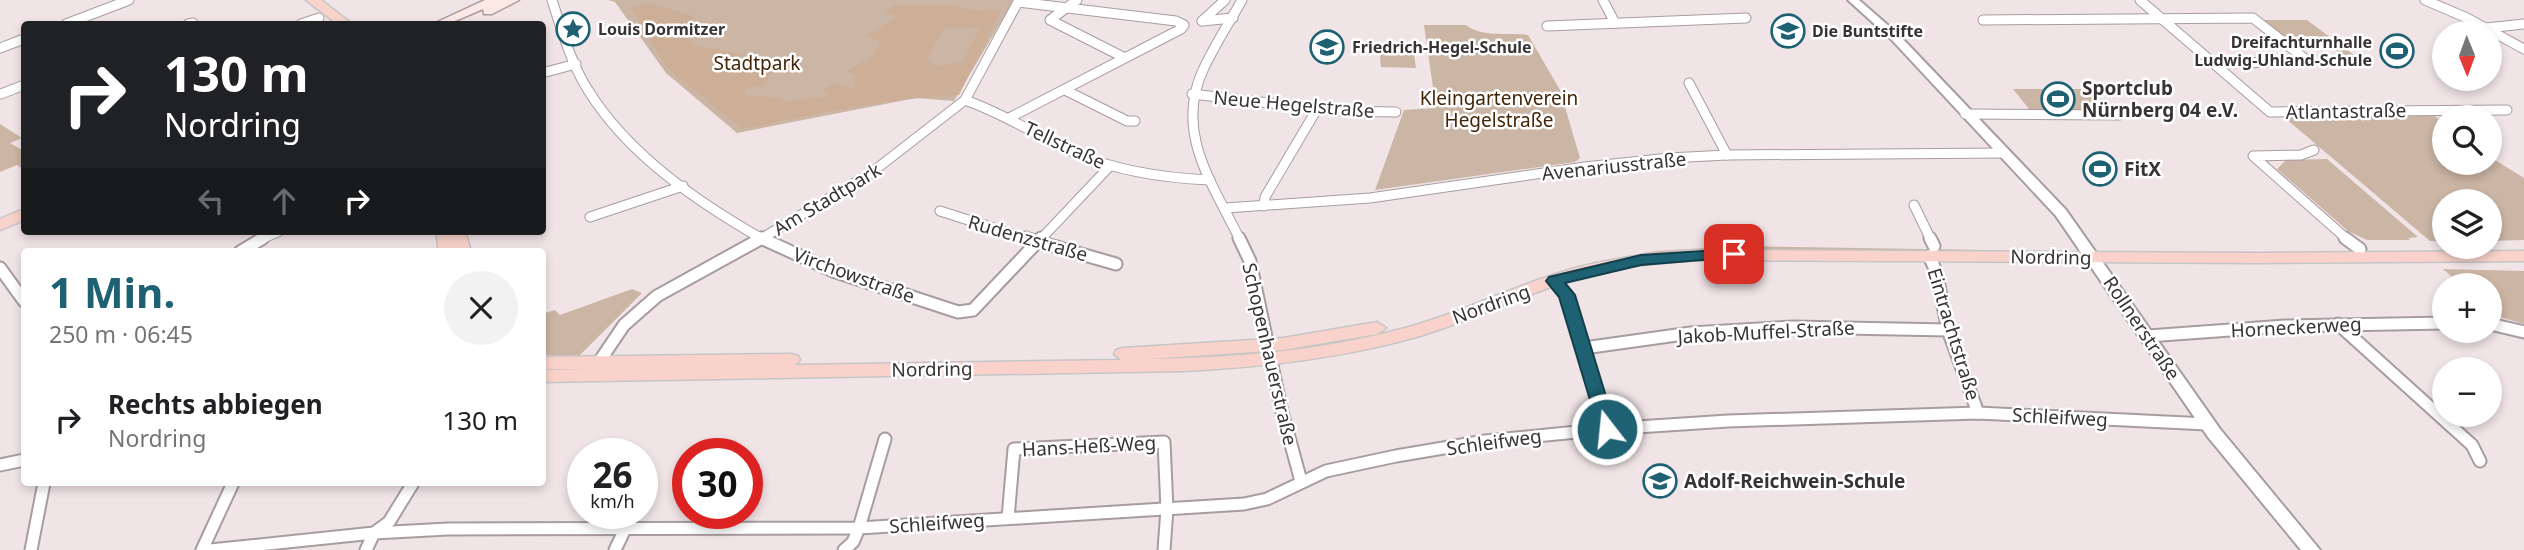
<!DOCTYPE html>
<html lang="de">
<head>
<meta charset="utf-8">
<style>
  :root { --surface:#fff; --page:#f2f2f2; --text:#202124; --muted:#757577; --accent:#1d6173 }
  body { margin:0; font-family:"Noto Sans",sans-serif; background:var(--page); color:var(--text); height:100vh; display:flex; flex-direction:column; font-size:26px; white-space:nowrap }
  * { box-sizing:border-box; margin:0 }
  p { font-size:23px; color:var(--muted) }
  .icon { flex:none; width:38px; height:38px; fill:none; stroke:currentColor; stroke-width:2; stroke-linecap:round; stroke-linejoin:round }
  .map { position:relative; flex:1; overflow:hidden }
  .drawer { position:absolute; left:21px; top:248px; width:525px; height:238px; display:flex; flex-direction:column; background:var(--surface); border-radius:7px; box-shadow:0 4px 10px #0003 }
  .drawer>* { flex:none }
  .top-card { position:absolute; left:21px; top:21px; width:525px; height:214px; border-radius:7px; box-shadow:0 4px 10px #0003; background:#202124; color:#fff; overflow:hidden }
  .needle { width:46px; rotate:179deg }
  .tools { position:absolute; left:2432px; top:21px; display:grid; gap:14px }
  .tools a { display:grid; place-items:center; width:70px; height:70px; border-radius:50%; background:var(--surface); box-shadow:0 4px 10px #0003; font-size:35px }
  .speed { position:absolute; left:567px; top:438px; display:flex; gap:14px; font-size:35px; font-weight:700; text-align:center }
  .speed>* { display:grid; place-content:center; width:91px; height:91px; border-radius:50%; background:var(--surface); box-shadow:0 4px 10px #0003; line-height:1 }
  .speed small { font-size:18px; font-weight:400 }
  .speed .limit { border:10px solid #d22; background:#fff; color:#111 }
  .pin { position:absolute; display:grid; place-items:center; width:60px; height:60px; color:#fff; margin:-30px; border-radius:14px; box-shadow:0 4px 10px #0006 }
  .me { position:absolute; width:77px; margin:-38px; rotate:344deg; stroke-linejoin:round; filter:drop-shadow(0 0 5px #0008) }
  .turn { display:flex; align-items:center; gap:24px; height:147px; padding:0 28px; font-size:32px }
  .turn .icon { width:91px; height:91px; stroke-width:2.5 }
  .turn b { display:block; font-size:49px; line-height:60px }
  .lanes { display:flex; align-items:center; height:66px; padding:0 28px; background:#0003; justify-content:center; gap:35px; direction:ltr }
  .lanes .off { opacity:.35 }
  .round { display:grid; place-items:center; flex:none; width:74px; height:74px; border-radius:37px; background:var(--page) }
  .overview { display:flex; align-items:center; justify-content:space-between; height:119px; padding:0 28px }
  h1 { font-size:42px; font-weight:700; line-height:52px; color:var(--accent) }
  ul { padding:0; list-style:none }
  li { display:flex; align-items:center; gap:21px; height:105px; padding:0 28px }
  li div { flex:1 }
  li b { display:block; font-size:26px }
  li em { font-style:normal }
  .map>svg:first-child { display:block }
</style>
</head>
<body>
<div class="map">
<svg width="2524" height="550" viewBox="0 0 2524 550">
  <rect width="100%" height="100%" fill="#f1e4e7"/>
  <g fill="#cbb5a4">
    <path d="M608 0H1014L954 101 916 98 737 133 666 73 615 2Z"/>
    <path d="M2261 20H2307L2362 61H2350L2316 36 2282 37Z"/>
    <path d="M1424 25H1466C1483 38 1507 32 1528 35L1560 90 1580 158 1575 162 1375 190 1404 110 1436 108Z"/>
    <path d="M1379 47H1413L1416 68 1381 67Z"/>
    <path d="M2013 89H2087L2104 110 2029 109Z"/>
    <path d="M2433 115 2445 124V163H2490V157L2524 178V240L2490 241V201H2445V241H2430L2284 117Z"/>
    <path d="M0 124 22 138 10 143 24 151V170L17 165 0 172Z"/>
    <path d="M2327 159 2418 237 2408 238 2410 240H2367L2348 231 2277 169 2286 160Z"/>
    <path d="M1738 246 2056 251 1915 250 1642 257 1410 327 1594 262 1656 251Z"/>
    <path d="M2443 269 2524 271V324L2496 316 2490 311V285H2461Z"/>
    <path d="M632 289 642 293 578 357 543 355 542 314 555 310 560 315Z"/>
  </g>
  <path fill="#cdaf98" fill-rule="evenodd" d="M653 4 694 16 689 44 757 57 771 70 766 84 746 89V95L780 98 785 102 830 96 822 89 833 84 852 89 857 76 846 71 873 56 880 41 865 35 899 17 884 11 894 5H950L975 11 1001 10 959 95C885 98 814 115 742 129L666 67 631 6ZM945 27 980 28 963 61 936 66 927 59Z"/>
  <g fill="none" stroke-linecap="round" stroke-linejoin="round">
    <defs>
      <g id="minor-far1">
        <path d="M552 0C562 31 571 63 588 90 628 155 699 203 764 240"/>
        <path d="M1077 0 1050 20 1123 57"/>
        <path d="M1603 0 1615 23"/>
        <path d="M2140 0 2270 112 2507 110"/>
        <path d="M2425 0 2467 18 2524 49"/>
        <path d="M1983 20 2253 18 2309 62"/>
        <path d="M1202 21 1225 0"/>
        <path d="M1202 21 1233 18"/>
        <path d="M66 24 129 0"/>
        <path d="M188 24 193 23"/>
        <path d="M301 24 319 18"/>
        <path d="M1547 26 1746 18"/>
        <path d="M2486 28 2524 24"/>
        <path d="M0 48 24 39"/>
        <path d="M2212 63 2309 62"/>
        <path d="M542 73 576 64"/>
        <path d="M1689 83 1727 155"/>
        <path d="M1065 90 1127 121H1135"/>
        <path d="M1 94 24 85"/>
        <path d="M1192 94 1339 111 1396 112"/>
        <path d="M965 100C1005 114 1039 137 1078 154 1120 172 1165 178 1210 180"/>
        <path d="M1965 114 2119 115"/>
        <path d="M1009 118 1181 29 1184 25 1176 21 1018 2"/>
        <path d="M2314 150 2301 155 2253 156 2348 240"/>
        <path d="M1914 205 1931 240"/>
        <path d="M1264 206 1265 197 1317 109"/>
        <path d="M1226 208 1370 198 1585 167 1669 158 1727 155 2005 153"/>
        <path d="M940 211 1031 240"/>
        <path d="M590 217 683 186"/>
        <path d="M259 240 280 231"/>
        <path d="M759 240 871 173 965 100 1019 0"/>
        <path d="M1040 240 1109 167"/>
        <path d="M1240 240C1213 184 1174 133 1203 70 1214 46 1229 23 1242 0"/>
      </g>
      <g id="minor">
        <path d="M761 238 833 271 958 312 973 310 1041 238"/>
        <path d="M1025 238 1116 264"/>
        <path d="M1239 238 1250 261 1281 408 1301 481"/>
        <path d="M1930 238 1934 246"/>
        <path d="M2345 238 2360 249"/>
        <path d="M240 252 263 238"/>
        <path d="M1929 256 1936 271 1948 330 1978 413"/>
        <path d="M0 268 24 301"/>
        <path d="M1554 281 1567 295 1607 429"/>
        <path d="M2338 324 2472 445 2480 461"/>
        <path d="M2490 324 2524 332"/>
        <path d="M2148 336 2285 326 2445 323"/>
        <path d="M1584 348 1691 333 1793 327 1948 330"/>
        <path d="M599 362 624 325 657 296 762 238"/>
        <path d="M0 465 24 460"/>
        <path d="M1008 518 1014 449 1164 442 1167 509 1164 550"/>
        <path d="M31 550 44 483"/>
        <path d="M202 550 233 483"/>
        <path d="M210 550 374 533 448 529 859 528 885 439"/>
        <path d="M366 550 374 533 389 522 413 483"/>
        <path d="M615 550 625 529"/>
        <path d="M844 550 853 542 859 528 1244 504 1267 499 1326 471 1396 456 1485 441 1607 429 1728 421 1978 413 2207 424"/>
      </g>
      <path id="tertiary" d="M1848 0H1859L1899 35 2066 210 2220 429 2320 550H2301L2208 437 2056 216 1891 39Z"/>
      <path id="secondary" d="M485 0H519L492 14H484L483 9 448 24H433Z"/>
      <g id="primary">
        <path d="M306 0H321L352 24H337Z"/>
        <path d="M24 209V220L0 230V219Z"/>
        <path d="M436 231H465L471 252H439Z"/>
        <path d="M1696 250 2258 253 2524 251V261L2258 263 1696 260C1656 263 1614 267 1575 279 1523 295 1473 320 1420 336 1343 358 1264 367 1184 371L542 382V370L593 369H542V357L791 354 798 356 800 360 795 365 1121 360 1114 354 1116 350 1123 348 1283 338 1377 322 1386 328 1377 334 1283 350 1148 359C1234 358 1321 351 1405 328 1460 313 1511 287 1565 271 1608 258 1652 253 1696 250Z"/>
      </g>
    </defs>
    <use href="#minor-far1" stroke="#a89c9f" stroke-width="11"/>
    <use href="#minor" stroke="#a89c9f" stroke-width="15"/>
    <use href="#tertiary" stroke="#a89c9f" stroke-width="4"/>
    <use href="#secondary" stroke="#a89c9f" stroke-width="3"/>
    <use href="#primary" stroke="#c7c6c6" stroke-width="3"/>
    <use href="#minor-far1" stroke="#fff" stroke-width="9"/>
    <use href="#minor" stroke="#fff" stroke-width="11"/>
    <use href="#tertiary" fill="#fff" fill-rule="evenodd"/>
    <use href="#secondary" fill="#fce9e5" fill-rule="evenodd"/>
    <use href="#primary" fill="#f9d3cb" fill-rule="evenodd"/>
  </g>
  <path fill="#1d6173" stroke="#133f4b" stroke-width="2" d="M1734 249 1739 251 1742 254 1739 257 1641 265 1565 283 1575 295 1616 429 1613 433H1600L1559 297 1546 281 1549 277 1641 255Z"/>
  <defs>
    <symbol id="sight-ring" viewBox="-11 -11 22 22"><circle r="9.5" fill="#fff" stroke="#1d6173" stroke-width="1.5"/><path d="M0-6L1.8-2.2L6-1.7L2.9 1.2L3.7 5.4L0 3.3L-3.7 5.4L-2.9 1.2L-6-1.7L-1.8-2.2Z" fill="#1d6173"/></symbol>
    <symbol id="school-ring" viewBox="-11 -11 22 22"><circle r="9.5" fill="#fff" stroke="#1d6173" stroke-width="1.5"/><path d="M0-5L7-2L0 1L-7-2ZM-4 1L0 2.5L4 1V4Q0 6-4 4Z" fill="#1d6173"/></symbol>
    <symbol id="stadium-ring" viewBox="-11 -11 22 22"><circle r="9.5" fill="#fff" stroke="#1d6173" stroke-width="1.5"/><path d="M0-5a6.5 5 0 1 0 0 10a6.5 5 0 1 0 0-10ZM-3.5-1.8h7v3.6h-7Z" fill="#1d6173"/></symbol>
  </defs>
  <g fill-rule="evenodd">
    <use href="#sight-ring" x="554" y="10" width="38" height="38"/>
    <use href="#school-ring" x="1769" y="12" width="38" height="38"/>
    <use href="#school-ring" x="1308" y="28" width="38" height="38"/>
    <use href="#stadium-ring" x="2378" y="32" width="38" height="38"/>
    <use href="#stadium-ring" x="2039" y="80" width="38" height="38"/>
    <use href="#stadium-ring" x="2081" y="150" width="38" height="38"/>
    <use href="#school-ring" x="1641" y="462" width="38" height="38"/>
  </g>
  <g text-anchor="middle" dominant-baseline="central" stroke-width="5" stroke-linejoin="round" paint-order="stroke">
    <g font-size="16" font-weight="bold" fill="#383334" stroke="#fff" text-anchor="start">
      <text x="598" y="29">Louis Dormitzer</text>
      <text x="1812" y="31">Die Buntstifte</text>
      <text x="2372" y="42" text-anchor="end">Dreifachturnhalle<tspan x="2372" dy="18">Ludwig-Uhland-Schule</tspan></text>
      <text x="1352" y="47">Friedrich-Hegel-Schule</text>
    </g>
    <g font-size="19" fill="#432406" stroke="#fff">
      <text x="757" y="63">Stadtpark</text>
      <text x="1499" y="98">Kleingartenverein<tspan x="1499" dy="22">Hegelstraße</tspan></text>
    </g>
    <g font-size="19" font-weight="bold" fill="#383334" stroke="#fff" text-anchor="start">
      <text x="2082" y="88">Sportclub<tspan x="2082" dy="22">Nürnberg 04 e.V.</tspan></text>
      <text x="2124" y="169">FitX</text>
      <text x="1684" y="481">Adolf-Reichwein-Schule</text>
    </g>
    <g font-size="19" fill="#383334" stroke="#fff">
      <text transform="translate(1294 104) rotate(5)">Neue Hegelstraße</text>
      <text transform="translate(2346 111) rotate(-1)">Atlantastraße</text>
      <text transform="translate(1065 145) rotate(25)">Tellstraße</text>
      <text transform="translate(1614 166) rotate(-6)">Avenariusstraße</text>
      <text transform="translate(827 199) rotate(-31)">Am Stadtpark</text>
      <text transform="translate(1028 238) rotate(16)">Rudenzstraße</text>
      <text transform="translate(2051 257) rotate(1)">Nordring</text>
      <text transform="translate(854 275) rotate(20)">Virchowstraße</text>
      <text transform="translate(1491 304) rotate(-20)">Nordring</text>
      <text transform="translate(2296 327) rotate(-3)">Horneckerweg</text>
      <text transform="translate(2142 328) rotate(56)">Rollnerstraße</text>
      <text transform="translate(1766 332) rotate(-3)">Jakob-Muffel-Straße</text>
      <text transform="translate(1954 334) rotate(73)">Eintrachtstraße</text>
      <text transform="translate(1270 354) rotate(77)">Schopenhauerstraße</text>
      <text transform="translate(932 369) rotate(-1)">Nordring</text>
      <text transform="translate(2060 417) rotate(3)">Schleifweg</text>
      <text transform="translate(1494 442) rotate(-8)">Schleifweg</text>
      <text transform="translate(1089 446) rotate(-3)">Hans-Heß-Weg</text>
      <text transform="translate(937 523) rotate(-4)">Schleifweg</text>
    </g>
  </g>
</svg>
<div class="tools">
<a><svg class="needle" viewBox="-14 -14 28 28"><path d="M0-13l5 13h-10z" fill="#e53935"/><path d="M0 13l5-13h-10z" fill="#757577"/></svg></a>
<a><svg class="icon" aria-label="search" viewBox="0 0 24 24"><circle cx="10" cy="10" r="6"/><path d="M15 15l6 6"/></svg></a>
<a><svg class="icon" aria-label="layers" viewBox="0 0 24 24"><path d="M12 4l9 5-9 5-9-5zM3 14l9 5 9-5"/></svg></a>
<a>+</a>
<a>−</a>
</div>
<div class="speed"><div>26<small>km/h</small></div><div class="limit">30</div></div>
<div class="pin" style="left:1734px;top:254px;background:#d93025"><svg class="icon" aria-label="arrive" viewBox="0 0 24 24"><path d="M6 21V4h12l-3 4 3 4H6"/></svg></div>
<svg class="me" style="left:1607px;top:429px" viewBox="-20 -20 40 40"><circle r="17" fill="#1d6173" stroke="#fff" stroke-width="3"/><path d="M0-11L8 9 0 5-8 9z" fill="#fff"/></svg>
<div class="top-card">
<div class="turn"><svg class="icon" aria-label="right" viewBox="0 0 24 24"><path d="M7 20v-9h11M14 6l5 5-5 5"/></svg><div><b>130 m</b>Nordring</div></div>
<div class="lanes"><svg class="icon off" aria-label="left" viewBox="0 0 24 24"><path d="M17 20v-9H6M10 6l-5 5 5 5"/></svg><svg class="icon off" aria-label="ahead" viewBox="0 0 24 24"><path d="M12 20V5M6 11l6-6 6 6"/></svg><svg class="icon" aria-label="right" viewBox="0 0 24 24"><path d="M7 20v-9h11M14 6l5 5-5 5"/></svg></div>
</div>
<section class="drawer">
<div class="overview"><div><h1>1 Min.</h1><p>250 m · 06:45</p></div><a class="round"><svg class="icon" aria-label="close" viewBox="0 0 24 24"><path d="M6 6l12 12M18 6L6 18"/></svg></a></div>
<ul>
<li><svg class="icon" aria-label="right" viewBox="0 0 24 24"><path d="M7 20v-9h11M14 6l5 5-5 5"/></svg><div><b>Rechts abbiegen</b><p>Nordring</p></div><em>130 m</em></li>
</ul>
</section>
</div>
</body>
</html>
